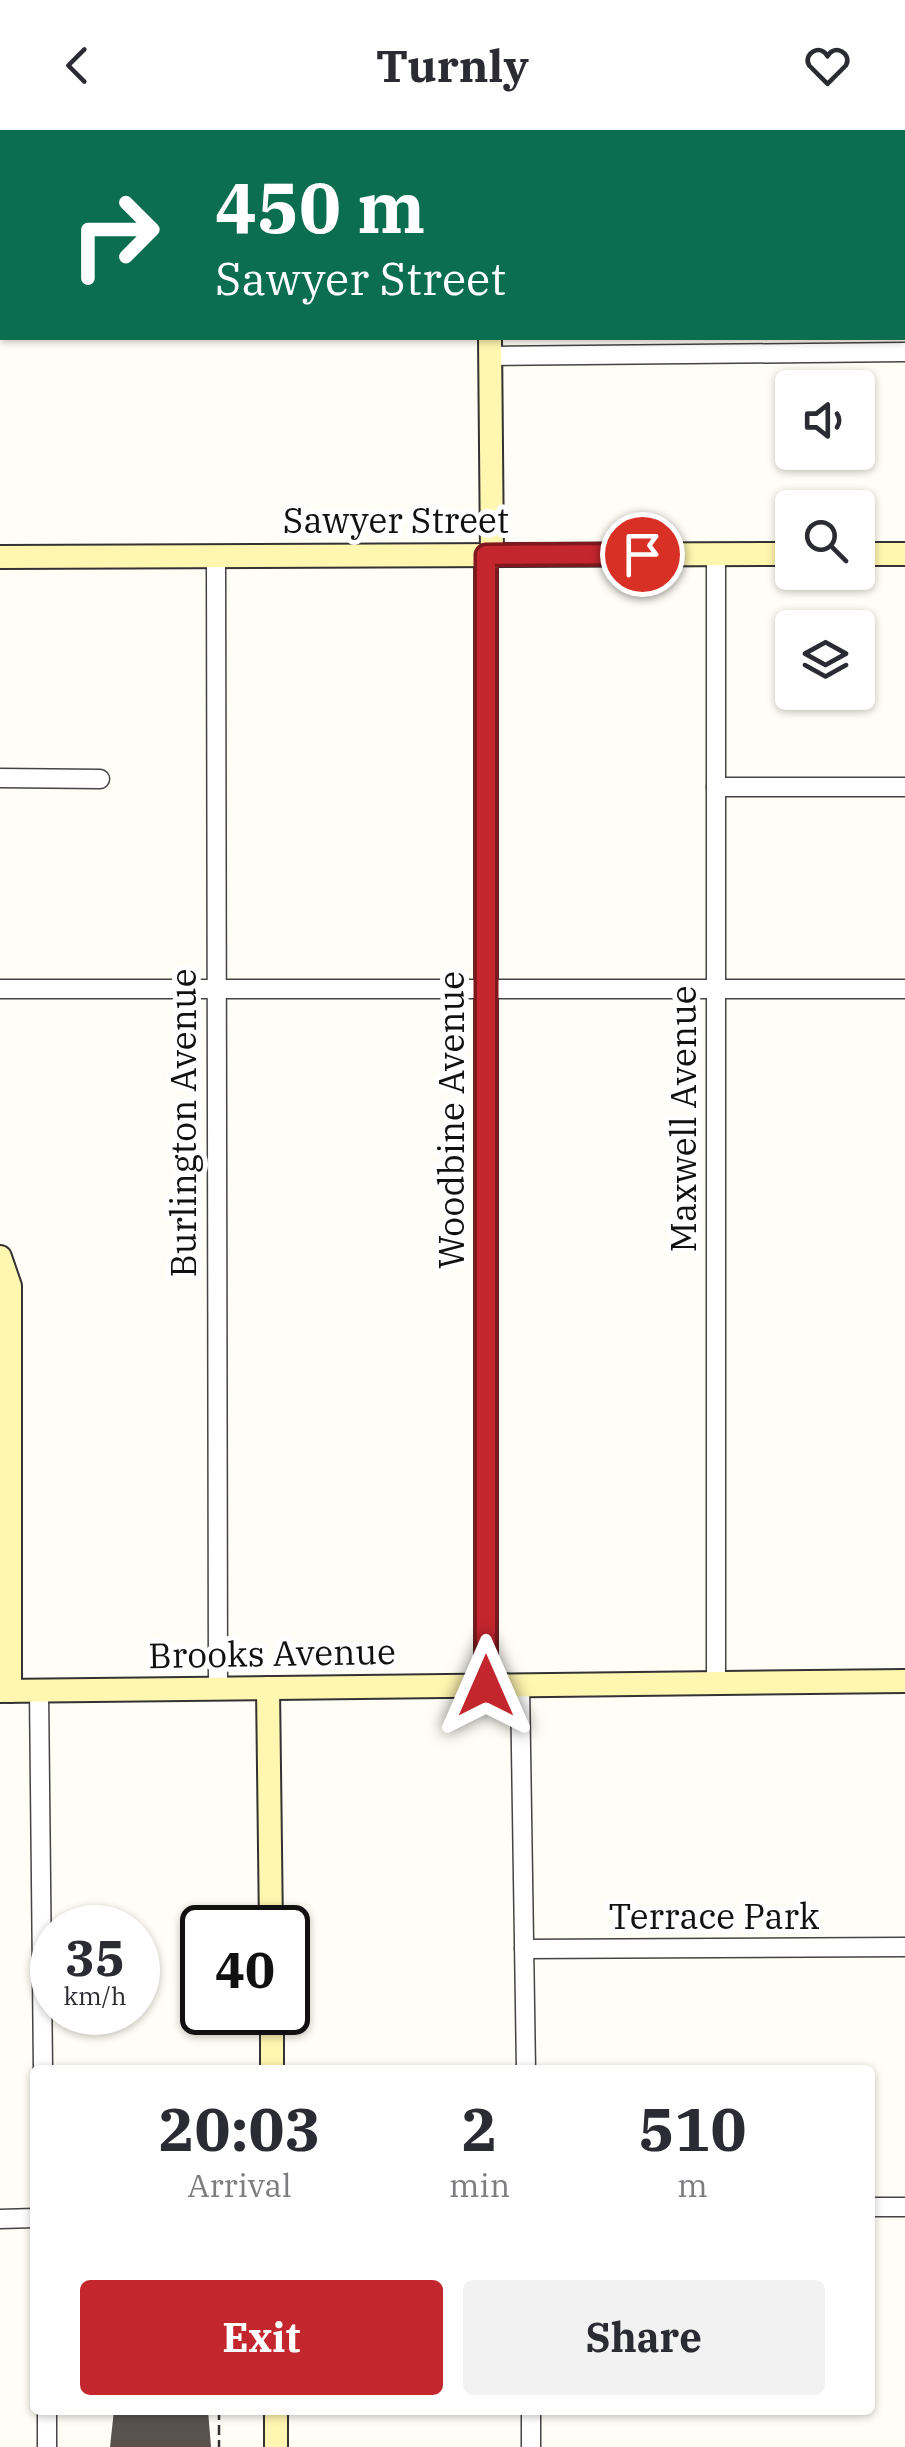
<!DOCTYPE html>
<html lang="en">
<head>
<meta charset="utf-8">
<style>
  :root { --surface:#fff; --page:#f2f2f3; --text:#2b2b33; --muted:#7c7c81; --accent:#c4262e }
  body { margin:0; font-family:"IBM Plex Serif",serif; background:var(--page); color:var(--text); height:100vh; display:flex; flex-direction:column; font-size:38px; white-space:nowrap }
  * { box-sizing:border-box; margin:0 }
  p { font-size:32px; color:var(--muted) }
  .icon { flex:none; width:55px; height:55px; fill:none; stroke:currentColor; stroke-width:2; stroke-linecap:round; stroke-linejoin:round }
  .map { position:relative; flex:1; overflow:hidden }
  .drawer { position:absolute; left:30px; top:1935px; width:845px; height:350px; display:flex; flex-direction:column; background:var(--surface); border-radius:10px; box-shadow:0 2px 8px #0004 }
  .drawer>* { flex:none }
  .top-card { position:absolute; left:0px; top:0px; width:905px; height:210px; box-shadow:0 2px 8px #0004; background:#0b6e4f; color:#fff; overflow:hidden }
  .controls { position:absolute; left:775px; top:240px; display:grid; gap:20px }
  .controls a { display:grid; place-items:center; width:100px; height:100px; border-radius:10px; background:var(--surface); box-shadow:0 2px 8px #0004; font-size:50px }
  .speed { position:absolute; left:30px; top:1775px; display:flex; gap:20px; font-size:50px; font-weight:700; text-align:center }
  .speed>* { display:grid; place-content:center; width:130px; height:130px; border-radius:50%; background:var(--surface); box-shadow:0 2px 8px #0004; line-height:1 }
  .speed small { font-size:25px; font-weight:400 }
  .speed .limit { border:5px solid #111; border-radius:15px; background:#fff; color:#111 }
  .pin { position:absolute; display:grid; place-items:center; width:85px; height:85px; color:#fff; margin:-42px; border:5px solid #fff; border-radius:50%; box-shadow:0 2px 10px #0007 }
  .me { position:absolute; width:110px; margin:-55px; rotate:0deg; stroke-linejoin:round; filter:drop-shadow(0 0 8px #0008) }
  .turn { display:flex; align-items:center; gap:35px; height:210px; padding:0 50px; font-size:45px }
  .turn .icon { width:130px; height:130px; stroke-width:2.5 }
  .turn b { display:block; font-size:70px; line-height:85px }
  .eta { display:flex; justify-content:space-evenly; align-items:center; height:170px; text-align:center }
  .eta b { font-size:60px; font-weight:800; line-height:70px }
  .cta { display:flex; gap:20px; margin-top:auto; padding:20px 50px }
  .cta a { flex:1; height:115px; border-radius:10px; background:var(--accent); color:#fff; font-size:40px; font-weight:800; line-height:115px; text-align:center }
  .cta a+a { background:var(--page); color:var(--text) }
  header { display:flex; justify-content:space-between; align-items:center; height:130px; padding:0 50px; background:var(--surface); font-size:45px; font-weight:800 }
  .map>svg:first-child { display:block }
</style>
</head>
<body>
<header><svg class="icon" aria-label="back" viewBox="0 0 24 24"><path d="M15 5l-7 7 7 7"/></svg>Turnly<svg class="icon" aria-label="heart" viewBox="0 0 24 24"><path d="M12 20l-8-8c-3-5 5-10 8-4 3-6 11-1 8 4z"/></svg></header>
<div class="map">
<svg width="905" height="2317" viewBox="0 0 905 2317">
  <rect width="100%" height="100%" fill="#fffdf5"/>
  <path fill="#5a524d" d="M114 2280H208L211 2317H110Z"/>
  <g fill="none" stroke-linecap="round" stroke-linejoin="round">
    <defs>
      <g id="street">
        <path d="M0 153H2"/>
        <path d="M490 226 905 222"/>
        <path d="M716 424V1553"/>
        <path d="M216 426 218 1559"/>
        <path d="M0 648 100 649"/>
        <path d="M716 657H905"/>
        <path d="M0 859H905"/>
        <path d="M520 1555 526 1940"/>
        <path d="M39 1561 43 1940"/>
        <path d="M524 1819 905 1817"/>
        <path d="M870 2077H905"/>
        <path d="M0 2089 35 2088"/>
        <path d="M47 2280V2317"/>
        <path d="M531 2280V2317"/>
      </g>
      <g id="secondary">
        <path d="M488 0V2"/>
        <path d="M490 208 492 425"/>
        <path d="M858 424H905"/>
        <path d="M486 425V1556"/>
        <path d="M0 427 792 424"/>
        <path d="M0 1127 10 1156V1561"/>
        <path d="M268 1558 271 1798"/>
        <path d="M0 1561 905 1551"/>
        <path d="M272 1882V1940"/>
        <path d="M276 2280V2317"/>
      </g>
    </defs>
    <use href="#street" stroke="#444" stroke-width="21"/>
    <use href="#secondary" stroke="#333" stroke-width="26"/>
    <path stroke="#333" stroke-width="2.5" stroke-dasharray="10 5" stroke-linecap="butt" d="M219 2280V2317"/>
    <use href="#street" stroke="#fff" stroke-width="18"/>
    <use href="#secondary" stroke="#fff6b0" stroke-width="22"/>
  </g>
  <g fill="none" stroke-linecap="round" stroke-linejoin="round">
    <defs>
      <path id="route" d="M486 1556V425L642 424"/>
    </defs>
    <use href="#route" stroke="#7f191e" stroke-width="25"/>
    <use href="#route" stroke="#c4262e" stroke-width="18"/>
  </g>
  <g text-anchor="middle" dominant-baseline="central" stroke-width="10" stroke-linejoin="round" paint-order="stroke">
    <g font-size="35" fill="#111" stroke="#fff">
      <text x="396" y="390">Sawyer Street</text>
      <text transform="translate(683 989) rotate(-90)">Maxwell Avenue</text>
      <text transform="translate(451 990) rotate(-90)">Woodbine Avenue</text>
      <text transform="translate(183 993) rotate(-90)">Burlington Avenue</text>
      <text transform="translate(272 1523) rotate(-1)">Brooks Avenue</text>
      <text x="714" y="1786">Terrace Park</text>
    </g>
  </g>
</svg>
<div class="controls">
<a><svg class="icon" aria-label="sound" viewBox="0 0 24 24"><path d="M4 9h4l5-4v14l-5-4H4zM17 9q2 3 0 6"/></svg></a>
<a><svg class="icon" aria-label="search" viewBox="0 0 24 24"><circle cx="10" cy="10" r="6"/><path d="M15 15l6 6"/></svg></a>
<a><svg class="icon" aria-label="layers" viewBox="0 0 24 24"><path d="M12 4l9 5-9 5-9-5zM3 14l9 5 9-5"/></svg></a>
</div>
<div class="speed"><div>35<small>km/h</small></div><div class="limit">40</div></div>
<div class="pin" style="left:642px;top:424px;background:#d93025"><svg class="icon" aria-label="arrive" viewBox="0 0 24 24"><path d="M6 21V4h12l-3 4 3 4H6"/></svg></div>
<svg class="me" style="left:486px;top:1556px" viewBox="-20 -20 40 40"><path d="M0-17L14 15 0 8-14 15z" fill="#c4262e" stroke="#fff" stroke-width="4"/></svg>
<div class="top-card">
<div class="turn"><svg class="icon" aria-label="right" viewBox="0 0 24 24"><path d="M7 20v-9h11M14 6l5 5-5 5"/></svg><div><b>450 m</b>Sawyer Street</div></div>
</div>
<section class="drawer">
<div class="eta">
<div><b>20:03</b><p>Arrival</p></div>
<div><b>2</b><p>min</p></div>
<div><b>510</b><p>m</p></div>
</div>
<div class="cta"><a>Exit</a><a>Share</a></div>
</section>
</div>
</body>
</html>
